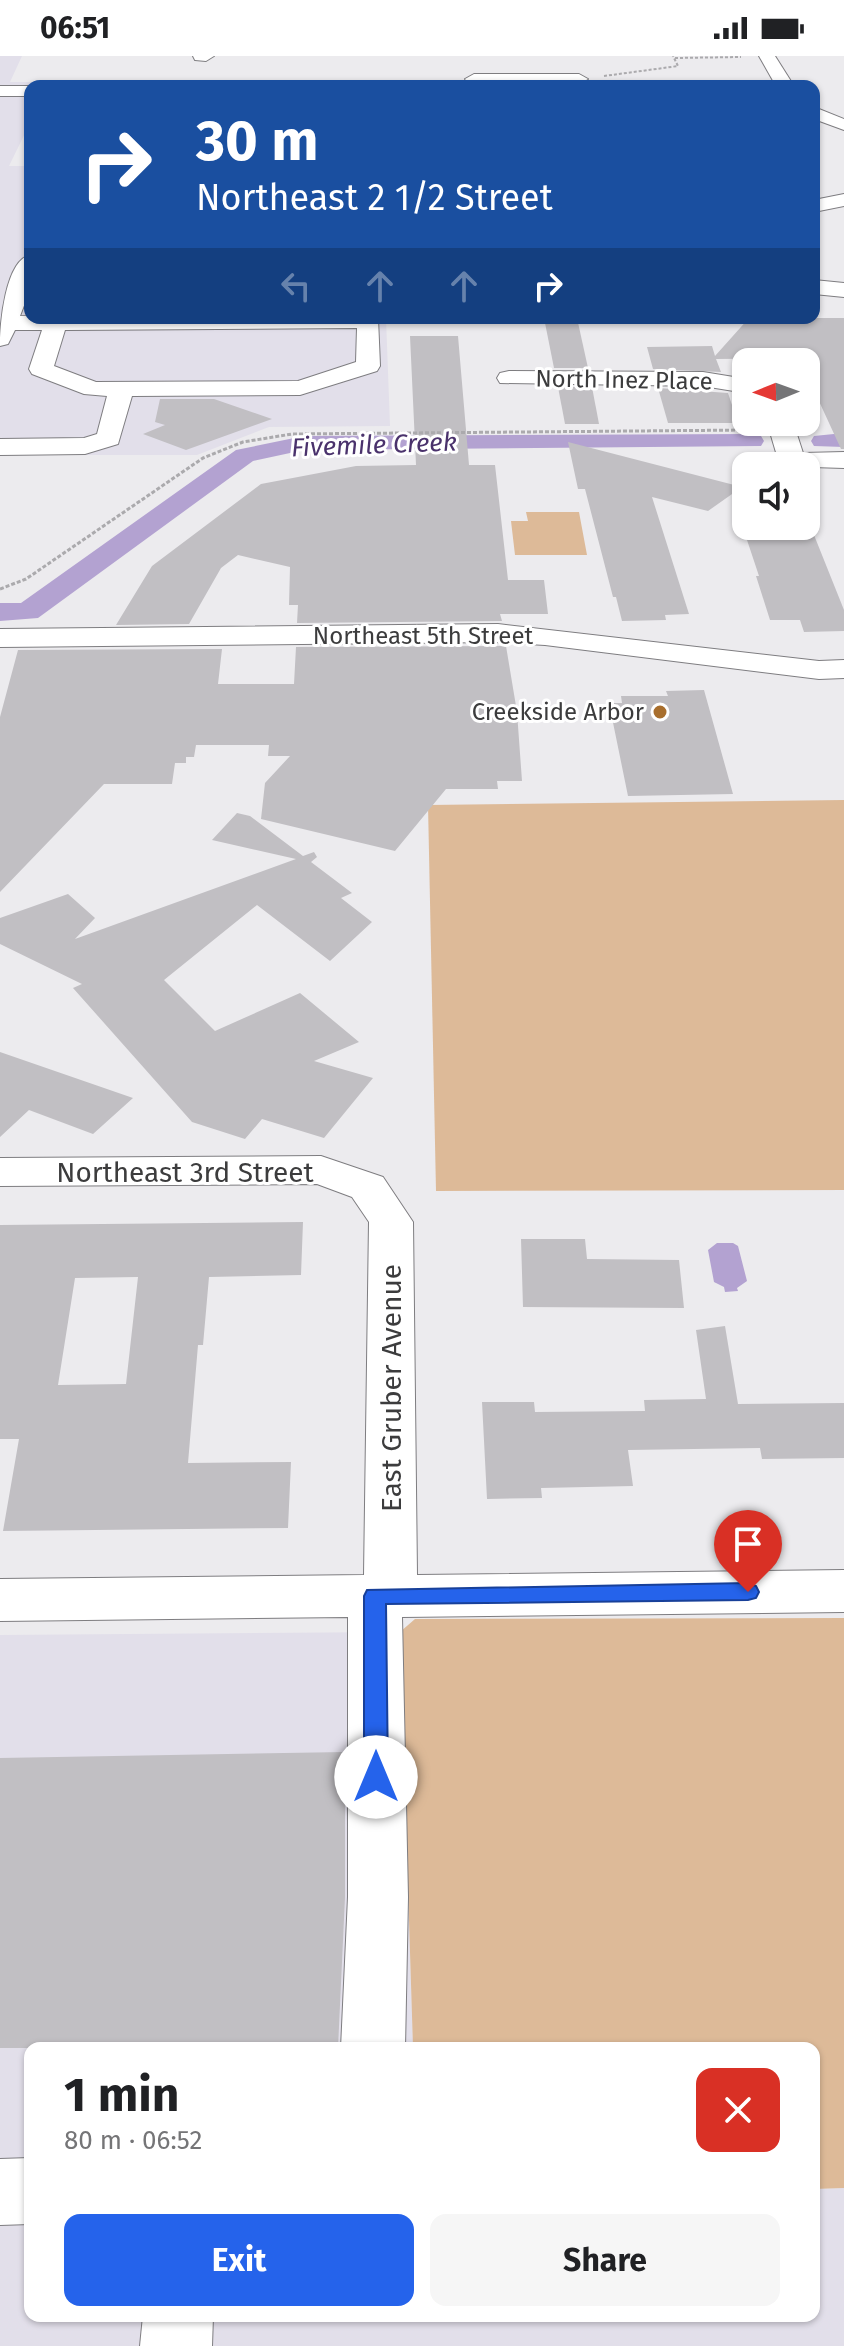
<!DOCTYPE html>
<html lang="en">
<head>
<meta charset="utf-8">
<style>
  :root { --surface:#fff; --page:#f6f6f6; --text:#202124; --muted:#757577; --accent:#2563eb }
  body { margin:0; font-family:"Fira Sans",sans-serif; background:var(--page); color:var(--text); height:100vh; display:flex; flex-direction:column; font-size:30px; white-space:nowrap }
  * { box-sizing:border-box; margin:0 }
  p { font-size:26px; color:var(--muted) }
  .icon { flex:none; width:44px; height:44px; fill:none; stroke:currentColor; stroke-width:2; stroke-linecap:round; stroke-linejoin:round }
  .map { position:relative; flex:1; overflow:hidden }
  .sheet { position:absolute; left:24px; top:1986px; width:796px; height:280px; display:flex; flex-direction:column; background:var(--surface); border-radius:16px; box-shadow:0 2px 6px #0004 }
  .sheet>* { flex:none }
  .banner { position:absolute; left:24px; top:24px; width:796px; height:244px; border-radius:16px; box-shadow:0 2px 6px #0004; background:#1a4fa0; color:#fff; overflow:hidden }
  .needle { width:52px; rotate:269deg }
  .fabs { position:absolute; left:732px; top:292px; display:grid; gap:16px }
  .fabs a { display:grid; place-items:center; width:88px; height:88px; border-radius:16px; background:var(--surface); box-shadow:0 2px 6px #0004; font-size:40px }
  .pin { position:absolute; display:grid; place-items:center; width:68px; height:68px; color:#fff; margin:-82px -34px; border-radius:50% 50% 50% 0; rotate:-45deg; box-shadow:0 0 8px #0007 }
  .pin .icon { rotate:45deg }
  .me { position:absolute; width:88px; margin:-44px; rotate:0deg; stroke-linejoin:round; filter:drop-shadow(0 0 6px #0008) }
  .turn { display:flex; align-items:center; gap:28px; height:168px; padding:0 40px; font-size:36px }
  .turn .icon { width:104px; height:104px; stroke-width:2.5 }
  .turn b { display:block; font-size:56px; line-height:68px }
  .lanes { display:flex; align-items:center; height:76px; padding:0 40px; background:#0003; justify-content:center; gap:40px; direction:ltr }
  .lanes .off { opacity:.35 }
  .round { display:grid; place-items:center; flex:none; width:84px; height:84px; border-radius:16px; background:var(--page) }
  .headline { display:flex; align-items:center; justify-content:space-between; height:136px; padding:0 40px }
  h1 { font-size:48px; font-weight:700; line-height:60px }
  .action { display:flex; gap:16px; margin-top:auto; padding:16px 40px }
  .action a { flex:1; height:92px; border-radius:16px; background:var(--accent); color:#fff; font-size:32px; font-weight:700; line-height:92px; text-align:center }
  .action a+a { background:var(--page); color:var(--text) }
  .status { display:flex; justify-content:space-between; align-items:center; height:56px; padding:0 40px; background:var(--surface); direction:ltr }
  .status svg { height:22px; fill:currentColor }
  .map>svg:first-child { display:block }
</style>
</head>
<body>
<div class="status"><b>06:51</b><svg viewBox="0 0 49 12"><path d="M0 12V9h3v3zM5 12V6h3v6zM10 12V3h3v9zM15 12V0h3v12zM26 1h20v11H26zM47 4h2v5h-2z"/></svg></div>
<div class="map">
<svg width="844" height="2290" viewBox="0 0 844 2290">
  <rect width="100%" height="100%" fill="#ecebee"/>
  <g fill="#e2dfea">
    <path d="M0 0H22L10 26H71L69 30H30V67L9 110H30V262H386L390 370 269 371 197 399H0Z"/>
    <path d="M400 1576 413 1992H30V2260H814V2133L844 2132V2290H0V1579Z"/>
  </g>
  <g fill="#ddba98">
    <path d="M526 456H579L587 499H515L511 465H528Z"/>
    <path d="M844 744V1134L436 1135 428 749Z"/>
    <path d="M844 1562V2132L814 2133V1992H413L400 1576 415 1563Z"/>
  </g>
  <path fill="#b3a2d1" d="M717 1187H733L738 1190 747 1225 737 1232 738 1235 725 1236 724 1231 714 1226 708 1194Z"/>
  <g fill="none" stroke-linecap="round" stroke-linejoin="round">
    <g fill="#b3a2d1" fill-rule="evenodd">
      <path d="M844 377V391L814 390 811 385 814 380Z"/>
      <path d="M752 378 761 380 764 385 761 390 304 394 253 405 38 562 0 565V547H21L236 394 304 380Z"/>
    </g>
  </g>
  <g fill="#c1bfc3" fill-rule="evenodd">
    <path d="M544 262H577L588 312H554Z"/>
    <path d="M749 262H844V393H841L806 317V306H801L799 302 716 303 721 316 653 313 647 291 712 290 715 300Z"/>
    <path d="M410 280H458L469 409H495L508 524H544L548 558H500L502 565 297 567 298 549H289L290 511 238 499 221 512 189 568 116 569 152 510 261 428 356 410 416 409Z"/>
    <path d="M558 331H592L599 368H565Z"/>
    <path d="M658 332 728 337 738 367H668Z"/>
    <path d="M160 343H214L272 363 186 394 143 378 165 369 155 366Z"/>
    <path d="M568 386 742 431 708 455 652 441 689 558 665 559 666 564 622 565 616 541H613L585 433H578Z"/>
    <path d="M806 459 844 554V575L804 576 800 564H770L756 520H759L739 460H746V470H806Z"/>
    <path d="M506 590 517 656 522 725H497L498 733H446L395 795 261 763 265 727 290 700H268L269 689H196L194 701H186V707H175L172 728H104L0 836V661L18 594 222 593 218 628H294L296 591Z"/>
    <path d="M704 634 733 738 628 740 609 647H622L621 640H668L666 635Z"/>
    <path d="M237 757 250 760 303 800 314 796 317 801 311 806 352 837 341 842 372 866 330 905 257 849 164 924 215 975 300 937 359 986 314 1005 373 1022 324 1082 262 1063 245 1083 192 1066 73 932 82 928 0 888V862L68 838 95 862 75 883 296 803 212 784Z"/>
    <path d="M0 996 133 1042 93 1078 29 1054 0 1081Z"/>
    <path d="M303 1166 301 1219 209 1221 203 1289H198L188 1407 291 1406 288 1472 3 1475 19 1383H0V1169ZM138 1221 126 1328 58 1329 75 1222Z"/>
    <path d="M521 1183H585L587 1203 679 1204 684 1252 523 1251Z"/>
    <path d="M725 1270 738 1348 844 1347V1402L762 1403 760 1392 628 1394 633 1430 541 1432 542 1442 487 1443 482 1346H534L535 1356 645 1355 644 1344 706 1343 696 1274Z"/>
    <path d="M345 1696V1841L338 1992H0V1702Z"/>
  </g>
  <g fill="none" stroke-linecap="round" stroke-linejoin="round">
    <defs>
      <g id="minor">
        <path d="M193 0H214L206 5 195 4Z"/>
        <path d="M759 0H775L794 30H776Z"/>
        <path d="M474 18H579L588 23 579 28 468 27 465 23Z"/>
        <path d="M0 30H31L30 40H0Z"/>
        <path d="M814 51 844 63V74L814 63Z"/>
        <path d="M844 138V150L814 156V144Z"/>
        <path d="M30 199V234L20 260 378 262 380 310 377 315 300 339 132 340 118 388 85 398 0 399V383L84 382 97 378 107 340 84 338 32 318 29 313 42 274H15L8 288 0 290C0 268 5 205 30 199ZM357 272 356 306 298 325 96 326 54 310 65 274Z"/>
        <path d="M814 224 844 227V241L814 238Z"/>
        <path d="M509 315 703 316 746 323V337L703 330 500 327 497 322 500 317Z"/>
        <path d="M767 366H793L803 397 844 396V412L780 410Z"/>
        <path d="M498 568 819 605 844 604V622L819 623 545 589 498 586 0 591V573Z"/>
        <path d="M321 1100 383 1121 413 1166 417 1519 844 1514V1556L402 1561 408 1841 405 1992H341L348 1841V1561L0 1565V1523L364 1519 369 1166 352 1141 317 1128 0 1130V1102Z"/>
        <path d="M30 2102V2168L0 2169V2103Z"/>
        <path d="M143 2260H213L212 2290H140Z"/>
      </g>
    </defs>
    <use href="#minor" stroke="#7e7d80" stroke-width="2"/>
    <g stroke="#abaaad" stroke-width="2" stroke-dasharray="3 2" stroke-linecap="butt">
      <path d="M675 2 741 1"/>
      <path d="M604 20 678 10 673 0"/>
    </g>
    <path stroke="#abaaad" stroke-width="3" stroke-dasharray="4 2" stroke-linecap="butt" d="M0 533 26 523 203 402 243 386 292 378 748 374"/>
    <use href="#minor" fill="#fff" fill-rule="evenodd"/>
  </g>
  <path fill="#2563eb" stroke="#184099" stroke-width="2" d="M748 1527 756 1530 759 1536 756 1542 748 1544 386 1548 388 1721 385 1728 376 1731 368 1728 364 1721V1540L367 1534Z"/>
  <circle fill="#a86e2d" stroke="#fff" stroke-width="3" cx="660" cy="656" r="8"/>
  <g text-anchor="middle" dominant-baseline="central" stroke-width="6" stroke-linejoin="round" paint-order="stroke">
    <g font-size="24" fill="#3c3c3d" stroke="#fff">
      <text transform="translate(624 324) rotate(1)">North Inez Place</text>
      <text x="423" y="580">Northeast 5th Street</text>
    </g>
    <g font-size="24" fill="#3c3c3d" stroke="#fff" text-anchor="end">
      <text x="644" y="656">Creekside Arbor</text>
    </g>
    <g font-size="26" font-style="italic" fill="#4a326c" stroke="#fff">
      <text transform="translate(374 389) rotate(-2)">Fivemile Creek</text>
    </g>
    <g font-size="28" fill="#3c3c3d" stroke="#fff">
      <text x="185" y="1116">Northeast 3rd Street</text>
      <text transform="translate(391 1332) rotate(-90)">East Gruber Avenue</text>
    </g>
  </g>
</svg>
<div class="fabs">
<a><svg class="needle" viewBox="-14 -14 28 28"><path d="M0-13l5 13h-10z" fill="#e53935"/><path d="M0 13l5-13h-10z" fill="#757577"/></svg></a>
<a><svg class="icon" aria-label="sound" viewBox="0 0 24 24"><path d="M4 9h4l5-4v14l-5-4H4zM17 9q2 3 0 6"/></svg></a>
</div>
<div class="pin" style="left:748px;top:1536px;background:#d93025"><svg class="icon" aria-label="arrive" viewBox="0 0 24 24"><path d="M6 21V4h12l-3 4 3 4H6"/></svg></div>
<svg class="me" style="left:376px;top:1721px" viewBox="-20 -20 40 40"><circle r="19" fill="#fff"/><path d="M0-13L10 11 0 6-10 11z" fill="#2563eb"/></svg>
<div class="banner">
<div class="turn"><svg class="icon" aria-label="right" viewBox="0 0 24 24"><path d="M7 20v-9h11M14 6l5 5-5 5"/></svg><div><b>30 m</b>Northeast 2 1/2 Street</div></div>
<div class="lanes"><svg class="icon off" aria-label="left" viewBox="0 0 24 24"><path d="M17 20v-9H6M10 6l-5 5 5 5"/></svg><svg class="icon off" aria-label="ahead" viewBox="0 0 24 24"><path d="M12 20V5M6 11l6-6 6 6"/></svg><svg class="icon off" aria-label="ahead" viewBox="0 0 24 24"><path d="M12 20V5M6 11l6-6 6 6"/></svg><svg class="icon" aria-label="right" viewBox="0 0 24 24"><path d="M7 20v-9h11M14 6l5 5-5 5"/></svg></div>
</div>
<section class="sheet">
<div class="headline"><div><h1>1 min</h1><p>80 m · 06:52</p></div><a class="round" style="background:#d93025;color:#fff"><svg class="icon" aria-label="close" viewBox="0 0 24 24"><path d="M6 6l12 12M18 6L6 18"/></svg></a></div>
<div class="action"><a>Exit</a><a>Share</a></div>
</section>
</div>
</body>
</html>
